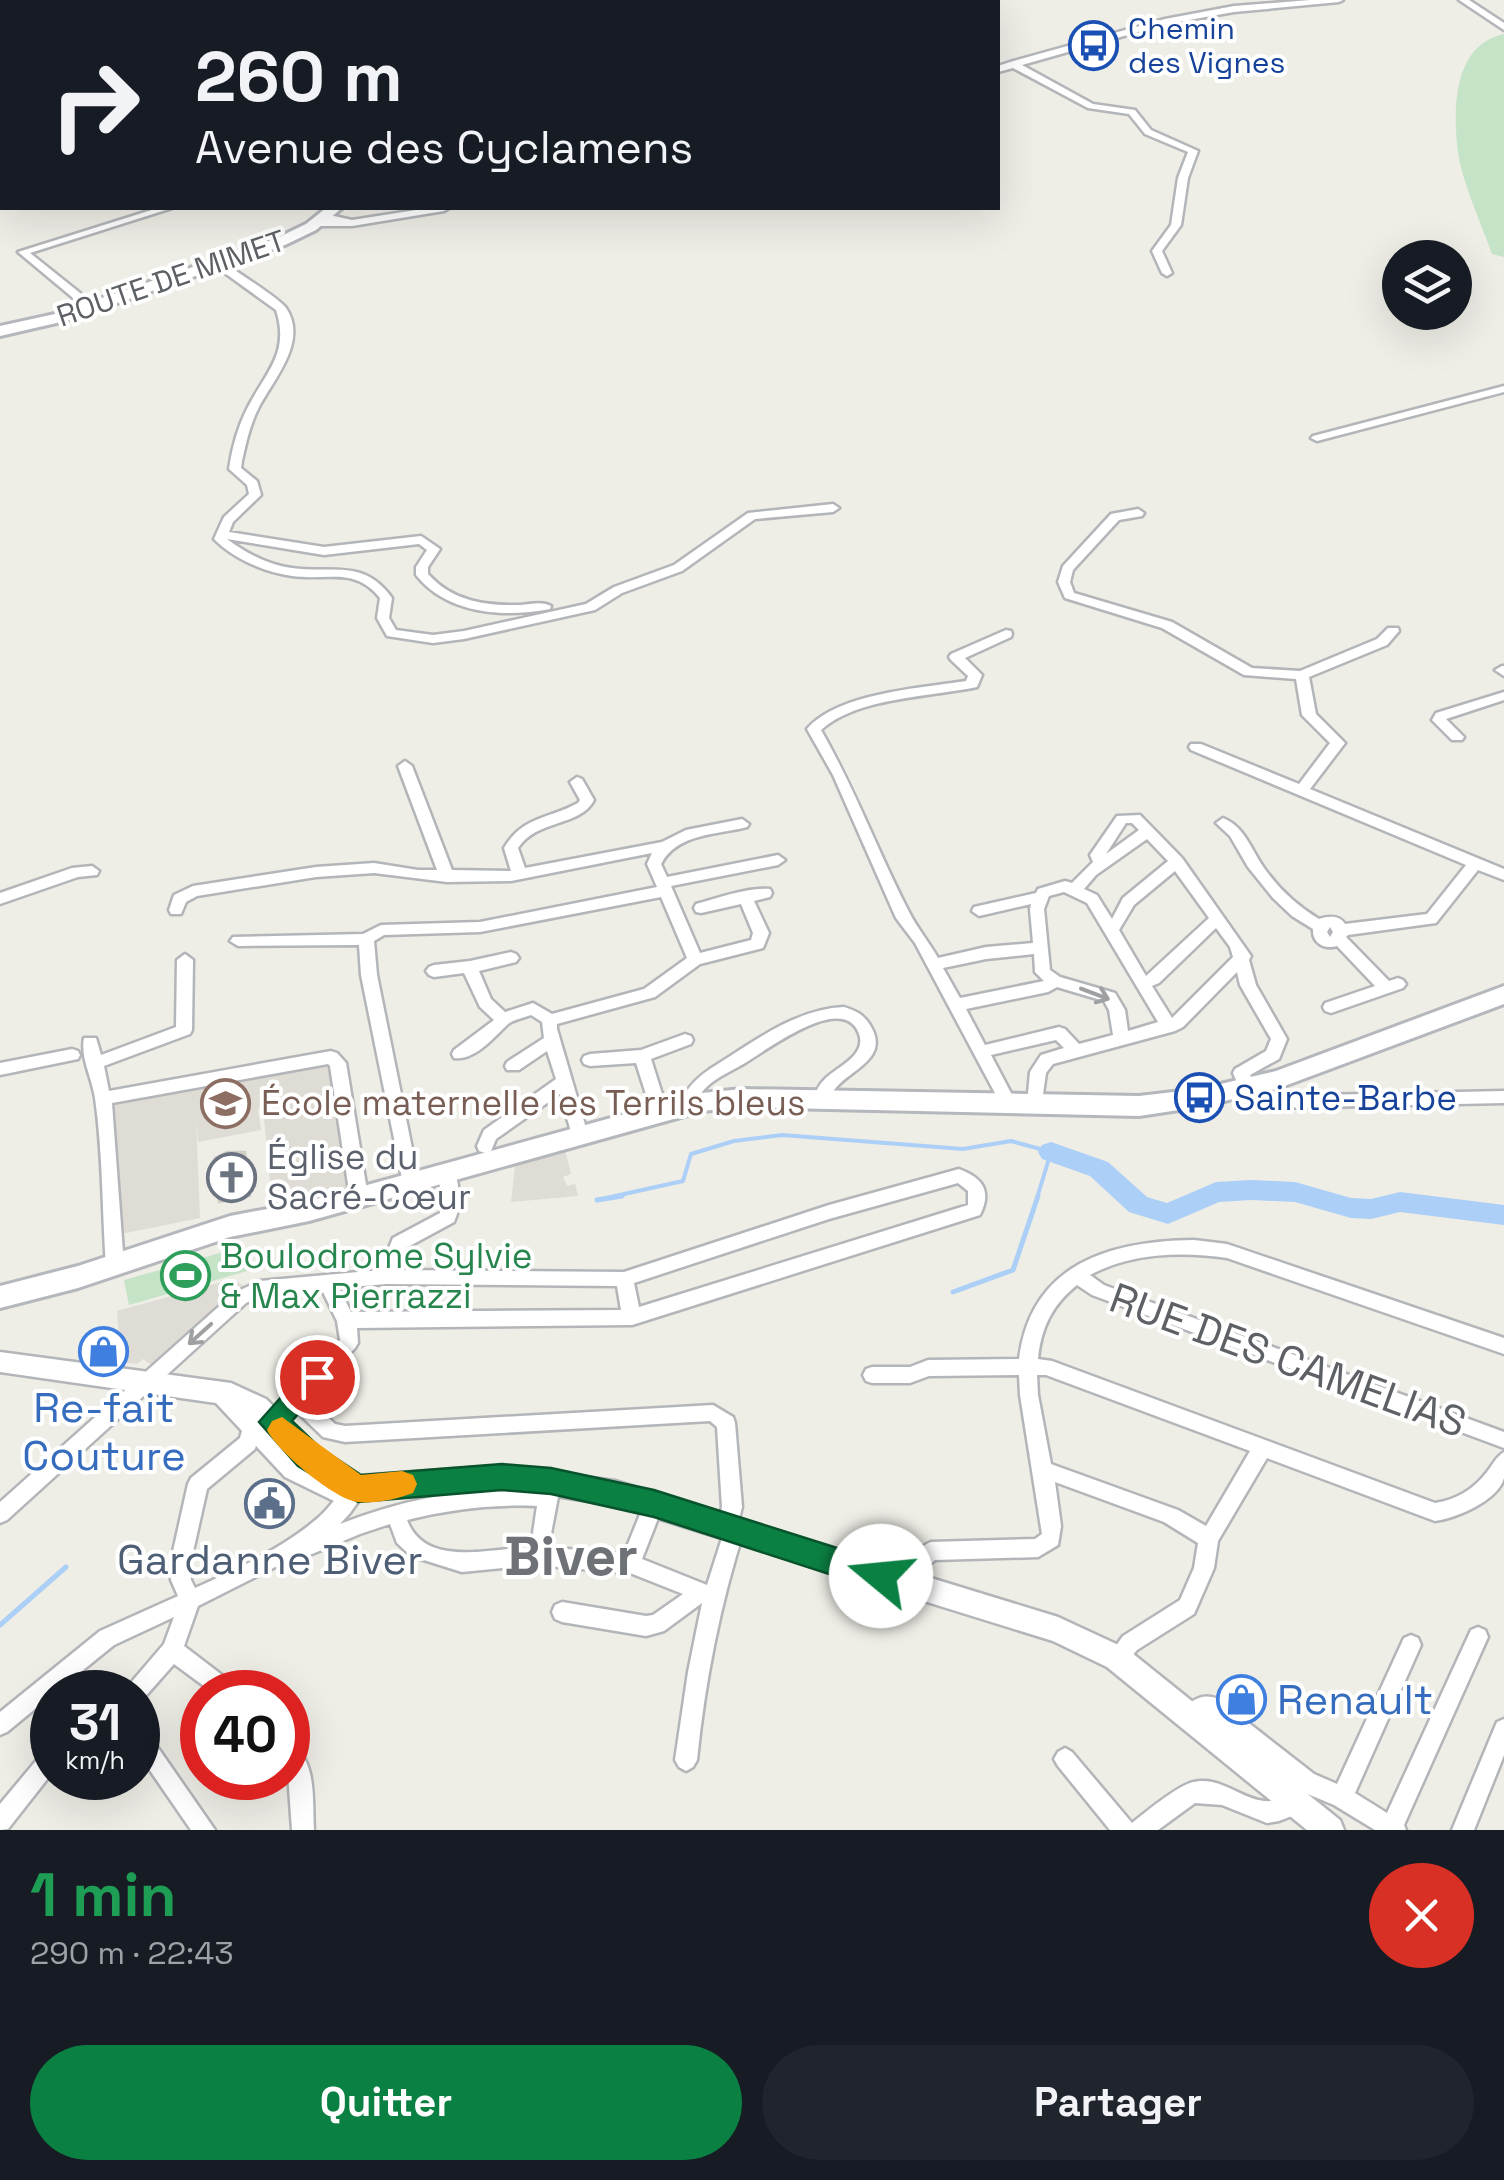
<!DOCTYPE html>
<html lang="fr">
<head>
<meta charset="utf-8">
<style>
  :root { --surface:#171b24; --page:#20242c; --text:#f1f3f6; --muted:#9ea1a6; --accent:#0b8043 }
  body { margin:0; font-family:"Space Grotesk",sans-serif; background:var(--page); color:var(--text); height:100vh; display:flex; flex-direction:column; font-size:38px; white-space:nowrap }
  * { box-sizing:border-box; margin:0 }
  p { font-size:32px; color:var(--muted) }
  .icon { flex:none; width:55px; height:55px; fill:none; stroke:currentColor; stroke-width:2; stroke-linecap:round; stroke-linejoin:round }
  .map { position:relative; height:1830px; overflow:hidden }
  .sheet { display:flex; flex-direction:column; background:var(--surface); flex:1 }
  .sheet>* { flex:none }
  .banner { position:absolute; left:0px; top:0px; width:1000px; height:210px; box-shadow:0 10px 40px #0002; background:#171b24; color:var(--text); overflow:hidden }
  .controls { position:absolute; left:1382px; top:240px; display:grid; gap:20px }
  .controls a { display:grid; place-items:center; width:90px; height:90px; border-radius:50%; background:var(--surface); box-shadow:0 10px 40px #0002; font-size:50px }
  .speed { position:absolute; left:30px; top:1670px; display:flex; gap:20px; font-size:50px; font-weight:700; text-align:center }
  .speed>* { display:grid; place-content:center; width:130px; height:130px; border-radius:50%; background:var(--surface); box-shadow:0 10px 40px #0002; line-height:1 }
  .speed small { font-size:25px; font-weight:400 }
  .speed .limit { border:15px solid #d22; background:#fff; color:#111 }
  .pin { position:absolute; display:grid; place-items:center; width:85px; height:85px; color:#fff; margin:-42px; border:5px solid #fff; border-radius:50%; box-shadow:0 2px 10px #0007 }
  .me { position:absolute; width:110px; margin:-55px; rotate:287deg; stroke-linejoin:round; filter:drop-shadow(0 0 8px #0008) }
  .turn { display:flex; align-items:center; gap:35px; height:210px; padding:0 30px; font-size:45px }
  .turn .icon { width:130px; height:130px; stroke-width:2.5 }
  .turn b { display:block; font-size:70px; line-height:85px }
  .round { display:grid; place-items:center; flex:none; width:105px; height:105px; border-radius:52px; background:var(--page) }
  .head { display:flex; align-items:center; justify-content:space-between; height:170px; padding:0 30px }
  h1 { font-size:60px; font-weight:600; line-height:75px; color:#1e9e55 }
  .cta { display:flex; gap:20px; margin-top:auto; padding:20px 30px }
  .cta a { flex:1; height:115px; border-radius:60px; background:var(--accent); color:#fff; font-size:40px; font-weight:600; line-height:115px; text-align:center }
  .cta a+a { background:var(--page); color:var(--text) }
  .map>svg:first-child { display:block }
</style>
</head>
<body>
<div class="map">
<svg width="1504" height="1830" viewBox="0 0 1504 1830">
  <rect width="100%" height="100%" fill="#eeede6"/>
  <g fill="#dedcd4">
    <path d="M332 1062 350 1189 272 1204 263 1108 258 1109 261 1130 198 1142 196 1119 200 1218 121 1234 118 1171 108 1136 115 1134 114 1101Z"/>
    <path d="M565 1150 571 1174 563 1177 567 1186 575 1184 578 1196 511 1202 515 1166Z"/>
    <path d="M233 1279 244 1286 153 1366 143 1359 137 1364 121 1362 117 1311Z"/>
  </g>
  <g fill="#c4e3c7">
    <path d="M0 0H353L2 2 0 68Z"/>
    <path d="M1504 34V257L1492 254C1481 222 1459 176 1457 143 1453 102 1456 44 1504 34Z"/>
    <path d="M241 1247 247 1271 129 1305 124 1280Z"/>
  </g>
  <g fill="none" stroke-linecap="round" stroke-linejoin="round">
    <path stroke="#accff7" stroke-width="4" d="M606 1198 683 1181 691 1154 734 1141 782 1135 963 1149 1011 1141 1051 1152 1037 1198"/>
    <g stroke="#accff7" stroke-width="5">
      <path d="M597 1200 622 1196"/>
      <path d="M953 1292 1013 1270 1038 1196"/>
      <path d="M0 1625 66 1567"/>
    </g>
    <g fill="#accff7" fill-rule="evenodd">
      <path d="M505 0H516L518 2H509Z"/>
      <path d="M0 133H2V138L0 139Z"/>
    </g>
    <path fill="#accff7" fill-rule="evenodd" d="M1051 1142 1108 1162 1147 1197 1167 1203 1216 1182 1251 1180 1295 1182 1351 1198 1371 1199 1400 1192 1504 1205V1225L1400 1212 1371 1219 1351 1218 1295 1202 1251 1200 1219 1202 1168 1224 1129 1212 1090 1176 1042 1159 1038 1152 1042 1145Z"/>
  </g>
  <path fill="#cac8c2" stroke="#d2cfc4" stroke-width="2.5" d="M227 1152H245L250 1196 219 1202 215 1158Z"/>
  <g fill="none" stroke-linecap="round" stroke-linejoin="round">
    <defs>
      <g id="minor">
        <path d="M1310 0H1343L1339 2 1234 12 1166 24 1022 65 1093 104 1135 110 1151 130 1198 151 1188 178 1181 225 1162 251 1172 273 1167 276 1162 273 1152 251 1171 225 1178 178 1188 152 1145 134 1129 114 1088 108 1013 68 998 72V66L1010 62 1165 19 1234 6Z"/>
        <path d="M1459 0H1469L1504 23V30Z"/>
        <path d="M2 173V179L0 180V174Z"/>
        <path d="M158 208H172L30 253 80 293 89 309 88 311H80L72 297 18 252Z"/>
        <path d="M429 208H449L444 211 352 226H317L312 223 325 220 320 217 325 214 352 220Z"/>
        <path d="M215 262H223C235 271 279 298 286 308 309 342 272 381 258 409 250 425 246 443 242 461L241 468 257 481 261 495 233 522 229 532 324 547 421 536 440 549 428 567V574C452 601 485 606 520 605 531 604 542 601 551 606L550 609C503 618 447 614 416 575V567L427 550 419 544 324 555 227 539C246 553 268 565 292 568 333 574 363 558 392 598L389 618 396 630 433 635 464 631 586 604 614 587 674 565 748 513 833 504 839 508 833 512 755 519 682 571 622 593 595 610 464 639 433 643 387 636 377 618 380 598C355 566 326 581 292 576 264 572 234 559 214 539L224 517 249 494 247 485 229 469C232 448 238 426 248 407 266 372 290 353 276 310L215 266Z"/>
        <path d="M1504 386V392L1317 441 1311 438 1313 436Z"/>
        <path d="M1138 509 1144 513 1142 516 1119 520 1073 570 1070 582 1074 593 1172 622 1252 668 1300 671 1377 639 1388 628H1398L1399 631 1387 645 1309 677 1316 714 1345 743 1310 789 1504 869V880L1478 870 1436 923 1348 935 1346 937 1389 981 1398 978 1403 980 1406 984 1403 988 1331 1013 1325 1011 1323 1007 1325 1003 1375 986 1337 946C1324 950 1312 943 1313 929L1292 916 1273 898 1248 867 1230 836 1216 823 1223 818C1246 827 1252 853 1267 872 1281 891 1299 907 1319 919 1329 916 1339 915 1345 924L1427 914 1466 865 1191 750 1189 747 1191 744H1201L1299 784 1330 743 1302 715 1296 679 1244 675 1162 628 1065 598 1058 582 1063 566 1111 514ZM1330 927 1333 932 1330 937 1327 932Z"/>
        <path d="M1006 630 1011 631 1012 634 1011 637 965 658 982 675 977 687C931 697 857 697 821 730 855 789 878 852 909 912 917 928 929 942 938 958L986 947 1033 943 1030 909 1031 904 979 916 972 911 974 907 1036 893 1038 889 1065 881 1072 883 1093 862 1090 855 1117 816 1140 815 1182 858 1251 956 1249 960 1256 985 1287 1039 1279 1059 1250 1075 1257 1087 1271 1096 1504 1091V1103L1270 1108C1250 1102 1241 1093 1233 1073L1235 1069 1266 1051 1271 1039 1240 985 1237 972 1183 1027 1175 1031 1053 1064 1046 1073 1041 1108H1029L1027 1104 1030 1072 1041 1055 1064 1048 1056 1040 991 1055 1012 1095 1010 1108H998L996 1095 915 943 896 918 833 775 807 729C838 693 921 688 966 681L968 676 951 660 949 657 951 654ZM1126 823H1132L1139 830 1106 854ZM1147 839 1168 861 1123 898 1112 919 1097 895 1084 889 1096 875ZM1175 871 1209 918 1146 976 1119 930 1134 905ZM1064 892 1087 903 1158 1022 1128 1031 1125 1010 1115 993 1060 977 1050 970 1044 909 1049 896ZM1216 928 1230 947 1233 957 1172 1018 1152 986 1159 983ZM1034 954 1035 972 1044 981 960 998 943 968 986 959ZM1057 987 1104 1001 1109 1010 1113 1035 1079 1044 1065 1029 1059 1027 985 1045 966 1009 1048 992Z"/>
        <path d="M1502 666H1504V676L1495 670Z"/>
        <path d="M1504 692V700L1446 719 1464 737 1462 740H1452L1432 720 1436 713Z"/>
        <path d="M405 761 412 766 452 870 511 871 504 848C523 816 549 819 578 803L580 800 570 782 577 777 582 779 594 800C580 827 537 819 518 848L525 868 662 842 686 830 742 819 749 824 747 827C717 835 677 833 661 864L667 877 778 855 785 860 778 865 671 886 700 953 751 940 753 933 741 904 701 913 696 912 694 908 696 904C719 898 747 887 770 889L772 893 770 897 754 901 769 933 763 948 700 964 655 997 557 1024V1029L588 1135 586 1140 580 1142 574 1140 572 1135 560 1094 496 1139 491 1151 485 1153 479 1151 477 1146 484 1130 556 1079 547 1051 519 1070H507L505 1066 507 1062 544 1038 542 1022 531 1015C524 1018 514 1019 508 1024 494 1037 475 1061 454 1058L452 1054 454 1050 494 1020 480 1007 464 973 434 977 429 975 426 971 429 967 434 965 470 961 511 952 516 954 519 958 516 962 479 971 491 999 505 1012 533 1003 552 1014 644 989 687 958 661 897 480 932 384 935 374 941 377 975 419 1183 417 1188 411 1190 405 1188 403 1183 361 975 359 945 238 946 230 941 233 937 363 934 381 925 480 922 657 887 647 864 652 853 511 881 447 882 374 873 316 877 197 896 186 902 181 914H171L169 910 174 895 193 886 316 867 374 863 418 870H437L398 766Z"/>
        <path d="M92 866 99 871 97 875 78 877 0 904V893L72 868Z"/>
        <path d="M185 954 193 960 192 1030 190 1034 104 1066 109 1091 331 1051 337 1053 346 1063 368 1197 365 1202 359 1204 353 1202 350 1197 330 1066 328 1064 112 1103 124 1266 121 1271 115 1273 109 1271 106 1266C102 1211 103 1153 95 1098 92 1078 80 1057 84 1038H96L101 1055 176 1027 177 960Z"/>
        <path d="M844 1007C856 1011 863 1014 870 1025 891 1059 850 1069 834 1090 832 1093 828 1101 827 1104H815L813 1100C816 1092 818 1086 824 1080 836 1067 867 1056 859 1034 844 991 767 1050 745 1063 732 1071 709 1080 701 1094 699 1099 699 1104 698 1108H686L683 1097C690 1085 698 1077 710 1069 751 1044 794 1009 844 1007Z"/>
        <path d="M685 1034 691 1036 693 1040 691 1044 651 1059 668 1113 666 1118H654L652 1113 636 1063 590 1066 584 1064 582 1060 584 1056 590 1054 641 1050Z"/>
        <path d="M72 1049 78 1051 80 1055 78 1059 0 1075V1063Z"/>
        <path d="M447 1166 453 1168C460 1186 462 1204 454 1222L406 1248 398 1270 624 1272 829 1205 959 1169C983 1178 992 1191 980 1215L632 1325 357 1328 358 1343 355 1348 308 1398 335 1424 345 1426 713 1405 733 1417 735 1423 742 1507 738 1523 744 1530C720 1605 705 1681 697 1760L693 1767 686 1771 679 1767 675 1760 688 1672 702 1603 664 1631 646 1636 562 1622 555 1619 552 1612 555 1605 562 1602 646 1616 653 1615 683 1594 630 1573 534 1565 462 1572 411 1556 397 1543 390 1524 360 1534 300 1559 295 1557 198 1606 184 1646 235 1685 238 1692H212L174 1664 143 1699 138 1701V1692H126L129 1685 164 1644 174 1617 114 1645 56 1692H52V1695L7 1732 0 1735V1712L100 1631 178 1596 171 1580 170 1565 188 1484 191 1478 240 1438 246 1417 253 1415 260 1417 262 1423 255 1449 207 1489 190 1565 191 1580 195 1588C237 1569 282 1549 318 1518 331 1507 342 1487 357 1480L364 1483 367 1489 350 1513 340 1524C404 1499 471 1486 540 1489L544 1475 551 1472 558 1475 561 1481 550 1539 543 1542 536 1539 533 1533 537 1506C493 1504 450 1509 407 1520 426 1571 497 1546 537 1547 566 1548 595 1552 624 1554L647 1497 654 1494 661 1497 664 1503 642 1559 707 1585 723 1535 717 1528 722 1507 717 1427 710 1421 345 1442 323 1437 295 1410 280 1427 273 1429 266 1427 264 1421 266 1415 340 1340 337 1321 322 1290 262 1295 246 1303 7 1520 0 1523V1502L234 1293 260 1281 380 1270 393 1238 440 1213C444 1197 436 1181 441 1168ZM958 1183 968 1191V1205L639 1307 634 1283 829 1219ZM386 1284 617 1286 621 1310 351 1312 339 1288Z"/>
        <path d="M1194 1240 1227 1244 1504 1338V1354L1227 1258C1182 1251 1130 1253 1090 1275L1104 1285 1504 1432V1448L1092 1295 1077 1285C1052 1305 1041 1328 1038 1359L1052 1361 1435 1503C1456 1500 1474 1489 1487 1472 1494 1463 1495 1458 1504 1452 1504 1460 1504 1471 1504 1478 1498 1501 1456 1518 1435 1521L1267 1458 1218 1541 1214 1568 1194 1614 1137 1650 1124 1665 1117 1668 1110 1665 1107 1658 1123 1636 1180 1600 1194 1568 1198 1543 1164 1522 1055 1482 1061 1526 1058 1545 1038 1557 935 1560 930 1564 919 1593 912 1595 905 1593 902 1586C909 1567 911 1550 931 1542L1035 1539 1042 1534 1020 1395 1019 1375 929 1376 910 1383H872L866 1381 863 1375 866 1369 872 1367H910L928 1360 1019 1359C1031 1264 1109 1241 1194 1240ZM1037 1375H1046L1250 1451 1206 1526 1178 1510 1051 1464 1038 1395Z"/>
        <path d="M1478 1627 1485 1630 1488 1637 1404 1825 1406 1830H1375L1334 1805 1298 1790 1207 1716 1191 1727 1184 1724 1181 1717C1187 1701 1202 1692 1218 1699L1314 1774 1337 1784 1404 1638 1411 1635 1418 1638 1421 1645 1355 1793 1387 1813 1471 1630Z"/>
        <path d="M1504 1719V1755L1474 1830H1452L1497 1722Z"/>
        <path d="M138 1726 145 1729 215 1830H191L138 1753Z"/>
        <path d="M288 1743C318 1757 312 1802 314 1830H292L288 1773Z"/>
        <path d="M52 1746V1773L8 1829 0 1830V1804L45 1750Z"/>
        <path d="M1065 1748 1072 1752 1132 1823C1146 1812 1173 1789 1190 1783 1219 1774 1238 1798 1264 1801 1275 1802 1284 1797 1294 1793L1302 1796 1305 1804 1302 1812 1279 1821 1267 1823 1222 1805 1195 1803 1158 1830H1110L1058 1766 1054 1759 1058 1752Z"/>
      </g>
      <path id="tertiary" d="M0 1352 231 1383 266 1399 317 1449 358 1476 501 1466 615 1481 1058 1617 1127 1649 1340 1820 1344 1830H1307L1107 1667 1053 1641 615 1505 501 1488 334 1501 285 1477 216 1403 0 1372Z"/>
      <g id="secondary">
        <path d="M326 208H342L316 230 285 245 65 321 0 336V326L55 314 275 239 306 224Z"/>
        <path d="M1504 986V1004L1279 1088 1199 1107 1139 1116 742 1107 702 1111 309 1221 230 1237 78 1288 0 1308V1286L78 1266 230 1216 309 1201 702 1093 742 1089 1139 1096 1199 1089 1276 1071Z"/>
      </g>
    </defs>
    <use href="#minor" stroke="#b3b5b9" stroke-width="5"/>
    <use href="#tertiary" stroke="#b3b5b9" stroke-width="5"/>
    <use href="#secondary" stroke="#b4b7bb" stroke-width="6"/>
    <use href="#minor" fill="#fff" fill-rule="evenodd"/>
    <use href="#tertiary" fill="#fff" fill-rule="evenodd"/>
    <use href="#secondary" fill="#fff" fill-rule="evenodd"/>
  </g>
  <defs><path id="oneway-shaft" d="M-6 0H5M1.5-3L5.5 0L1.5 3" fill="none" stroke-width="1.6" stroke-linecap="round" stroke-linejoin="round" transform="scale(2.5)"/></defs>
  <g stroke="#9ea0a2">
    <use href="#oneway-shaft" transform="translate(1095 994) rotate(21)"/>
    <use href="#oneway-shaft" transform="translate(200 1334) rotate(138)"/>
  </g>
  <path fill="#0b8043" stroke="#07532c" stroke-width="2.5" d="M317 1365 327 1368 331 1377 292 1421 319 1447 361 1475 502 1464 551 1468 654 1490 881 1562 892 1567 896 1576 892 1586 881 1591 654 1517 551 1494 502 1490 358 1502 298 1466 259 1422 307 1368Z"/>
  <path fill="#f59e0b" d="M282 1417 361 1475 402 1471 413 1475 417 1484 413 1493C398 1499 374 1504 358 1502 335 1500 277 1451 267 1430L272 1421Z"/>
  <defs>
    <symbol id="bus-ring" viewBox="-11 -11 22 22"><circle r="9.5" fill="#fff" stroke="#1a4fb4" stroke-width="1.5"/><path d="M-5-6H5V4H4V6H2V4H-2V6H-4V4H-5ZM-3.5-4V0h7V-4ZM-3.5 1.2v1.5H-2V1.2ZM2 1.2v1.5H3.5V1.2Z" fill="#1a4fb4"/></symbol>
    <symbol id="school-ring" viewBox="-11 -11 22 22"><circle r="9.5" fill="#fff" stroke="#8d6e63" stroke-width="1.5"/><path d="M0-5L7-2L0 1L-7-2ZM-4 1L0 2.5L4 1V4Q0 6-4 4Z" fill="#8d6e63"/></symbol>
    <symbol id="church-ring" viewBox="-11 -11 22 22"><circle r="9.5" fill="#fff" stroke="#6b7280" stroke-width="1.5"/><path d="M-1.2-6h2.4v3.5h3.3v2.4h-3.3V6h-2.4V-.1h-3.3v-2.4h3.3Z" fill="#6b7280"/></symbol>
    <symbol id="stadium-ring" viewBox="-11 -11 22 22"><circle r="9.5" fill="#fff" stroke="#2e9e5b" stroke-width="1.5"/><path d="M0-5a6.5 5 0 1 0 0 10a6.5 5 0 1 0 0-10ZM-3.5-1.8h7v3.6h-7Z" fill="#2e9e5b"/></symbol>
    <symbol id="shop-ring" viewBox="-11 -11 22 22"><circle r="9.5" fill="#fff" stroke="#3f7fe0" stroke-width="1.5"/><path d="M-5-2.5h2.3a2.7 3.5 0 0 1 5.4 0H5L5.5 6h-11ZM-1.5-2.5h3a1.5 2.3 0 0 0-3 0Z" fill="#3f7fe0"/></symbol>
    <symbol id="civic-ring" viewBox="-11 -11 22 22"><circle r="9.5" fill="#fff" stroke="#5c6f8a" stroke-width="1.5"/><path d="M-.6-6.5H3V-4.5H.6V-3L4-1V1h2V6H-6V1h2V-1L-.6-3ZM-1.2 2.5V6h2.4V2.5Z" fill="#5c6f8a"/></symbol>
  </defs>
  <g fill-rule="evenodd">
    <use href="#bus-ring" x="1066" y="18" width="55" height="55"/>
    <use href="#bus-ring" x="1172" y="1070" width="55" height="55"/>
    <use href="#school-ring" x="198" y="1076" width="55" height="55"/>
    <use href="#church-ring" x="204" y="1150" width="55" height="55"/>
    <use href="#stadium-ring" x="158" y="1248" width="55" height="55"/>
    <use href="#shop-ring" x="76" y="1324" width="55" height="55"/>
    <use href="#civic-ring" x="242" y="1476" width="55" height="55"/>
    <use href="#shop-ring" x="1214" y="1672" width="55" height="55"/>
  </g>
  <g text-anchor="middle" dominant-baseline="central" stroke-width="8" stroke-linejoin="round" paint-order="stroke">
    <g font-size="30" fill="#164399" stroke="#fff" text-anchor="start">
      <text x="1128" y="28">Chemin<tspan x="1128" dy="34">des Vignes</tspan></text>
    </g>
    <g font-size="30" fill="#5d6064" stroke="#fff">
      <text transform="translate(171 278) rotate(-19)">ROUTE DE MIMET</text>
    </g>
    <g font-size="35" fill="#164399" stroke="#fff" text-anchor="start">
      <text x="1234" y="1098">Sainte-Barbe</text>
    </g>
    <g font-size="35" fill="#785e54" stroke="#fff" text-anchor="start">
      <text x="261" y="1103">École maternelle les Terrils bleus</text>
    </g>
    <g font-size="35" fill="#5b616d" stroke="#fff" text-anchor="start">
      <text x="267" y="1157">Église du<tspan x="267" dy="40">Sacré-Cœur</tspan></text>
    </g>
    <g font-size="35" fill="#27864d" stroke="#fff" text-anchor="start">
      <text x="220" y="1256">Boulodrome Sylvie<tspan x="220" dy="40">&amp; Max Pierrazzi</tspan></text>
    </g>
    <g font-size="42" fill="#5d6064" stroke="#fff">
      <text transform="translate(1288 1360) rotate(20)">RUE DES CAMELIAS</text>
    </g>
    <g font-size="42" fill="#366cbe" stroke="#fff">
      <text x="104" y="1407">Re-fait<tspan x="104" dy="48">Couture</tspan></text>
      <text x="1277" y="1699" text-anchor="start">Renault</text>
    </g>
    <g font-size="42" fill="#4e5e75" stroke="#fff">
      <text x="270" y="1559">Gardanne Biver</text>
    </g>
    <g font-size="55" font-weight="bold" fill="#6e7176" stroke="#fff">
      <text x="571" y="1556">Biver</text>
    </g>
  </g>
</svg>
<div class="controls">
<a><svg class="icon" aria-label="layers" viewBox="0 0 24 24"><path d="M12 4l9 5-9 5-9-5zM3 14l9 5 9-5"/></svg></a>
</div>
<div class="speed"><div>31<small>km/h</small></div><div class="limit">40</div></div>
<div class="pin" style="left:317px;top:1377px;background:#d93025"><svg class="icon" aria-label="arrive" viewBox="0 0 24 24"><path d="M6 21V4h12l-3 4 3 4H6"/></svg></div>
<svg class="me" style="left:881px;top:1576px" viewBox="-20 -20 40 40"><circle r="19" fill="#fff"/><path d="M0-13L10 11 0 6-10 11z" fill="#0b8043"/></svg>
<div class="banner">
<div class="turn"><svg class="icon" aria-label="right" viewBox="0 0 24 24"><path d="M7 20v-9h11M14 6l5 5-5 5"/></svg><div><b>260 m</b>Avenue des Cyclamens</div></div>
</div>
</div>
<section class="sheet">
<div class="head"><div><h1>1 min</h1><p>290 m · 22:43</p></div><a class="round" style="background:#d93025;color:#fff"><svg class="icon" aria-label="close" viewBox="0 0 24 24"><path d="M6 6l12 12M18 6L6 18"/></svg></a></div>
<div class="cta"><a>Quitter</a><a>Partager</a></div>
</section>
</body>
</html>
